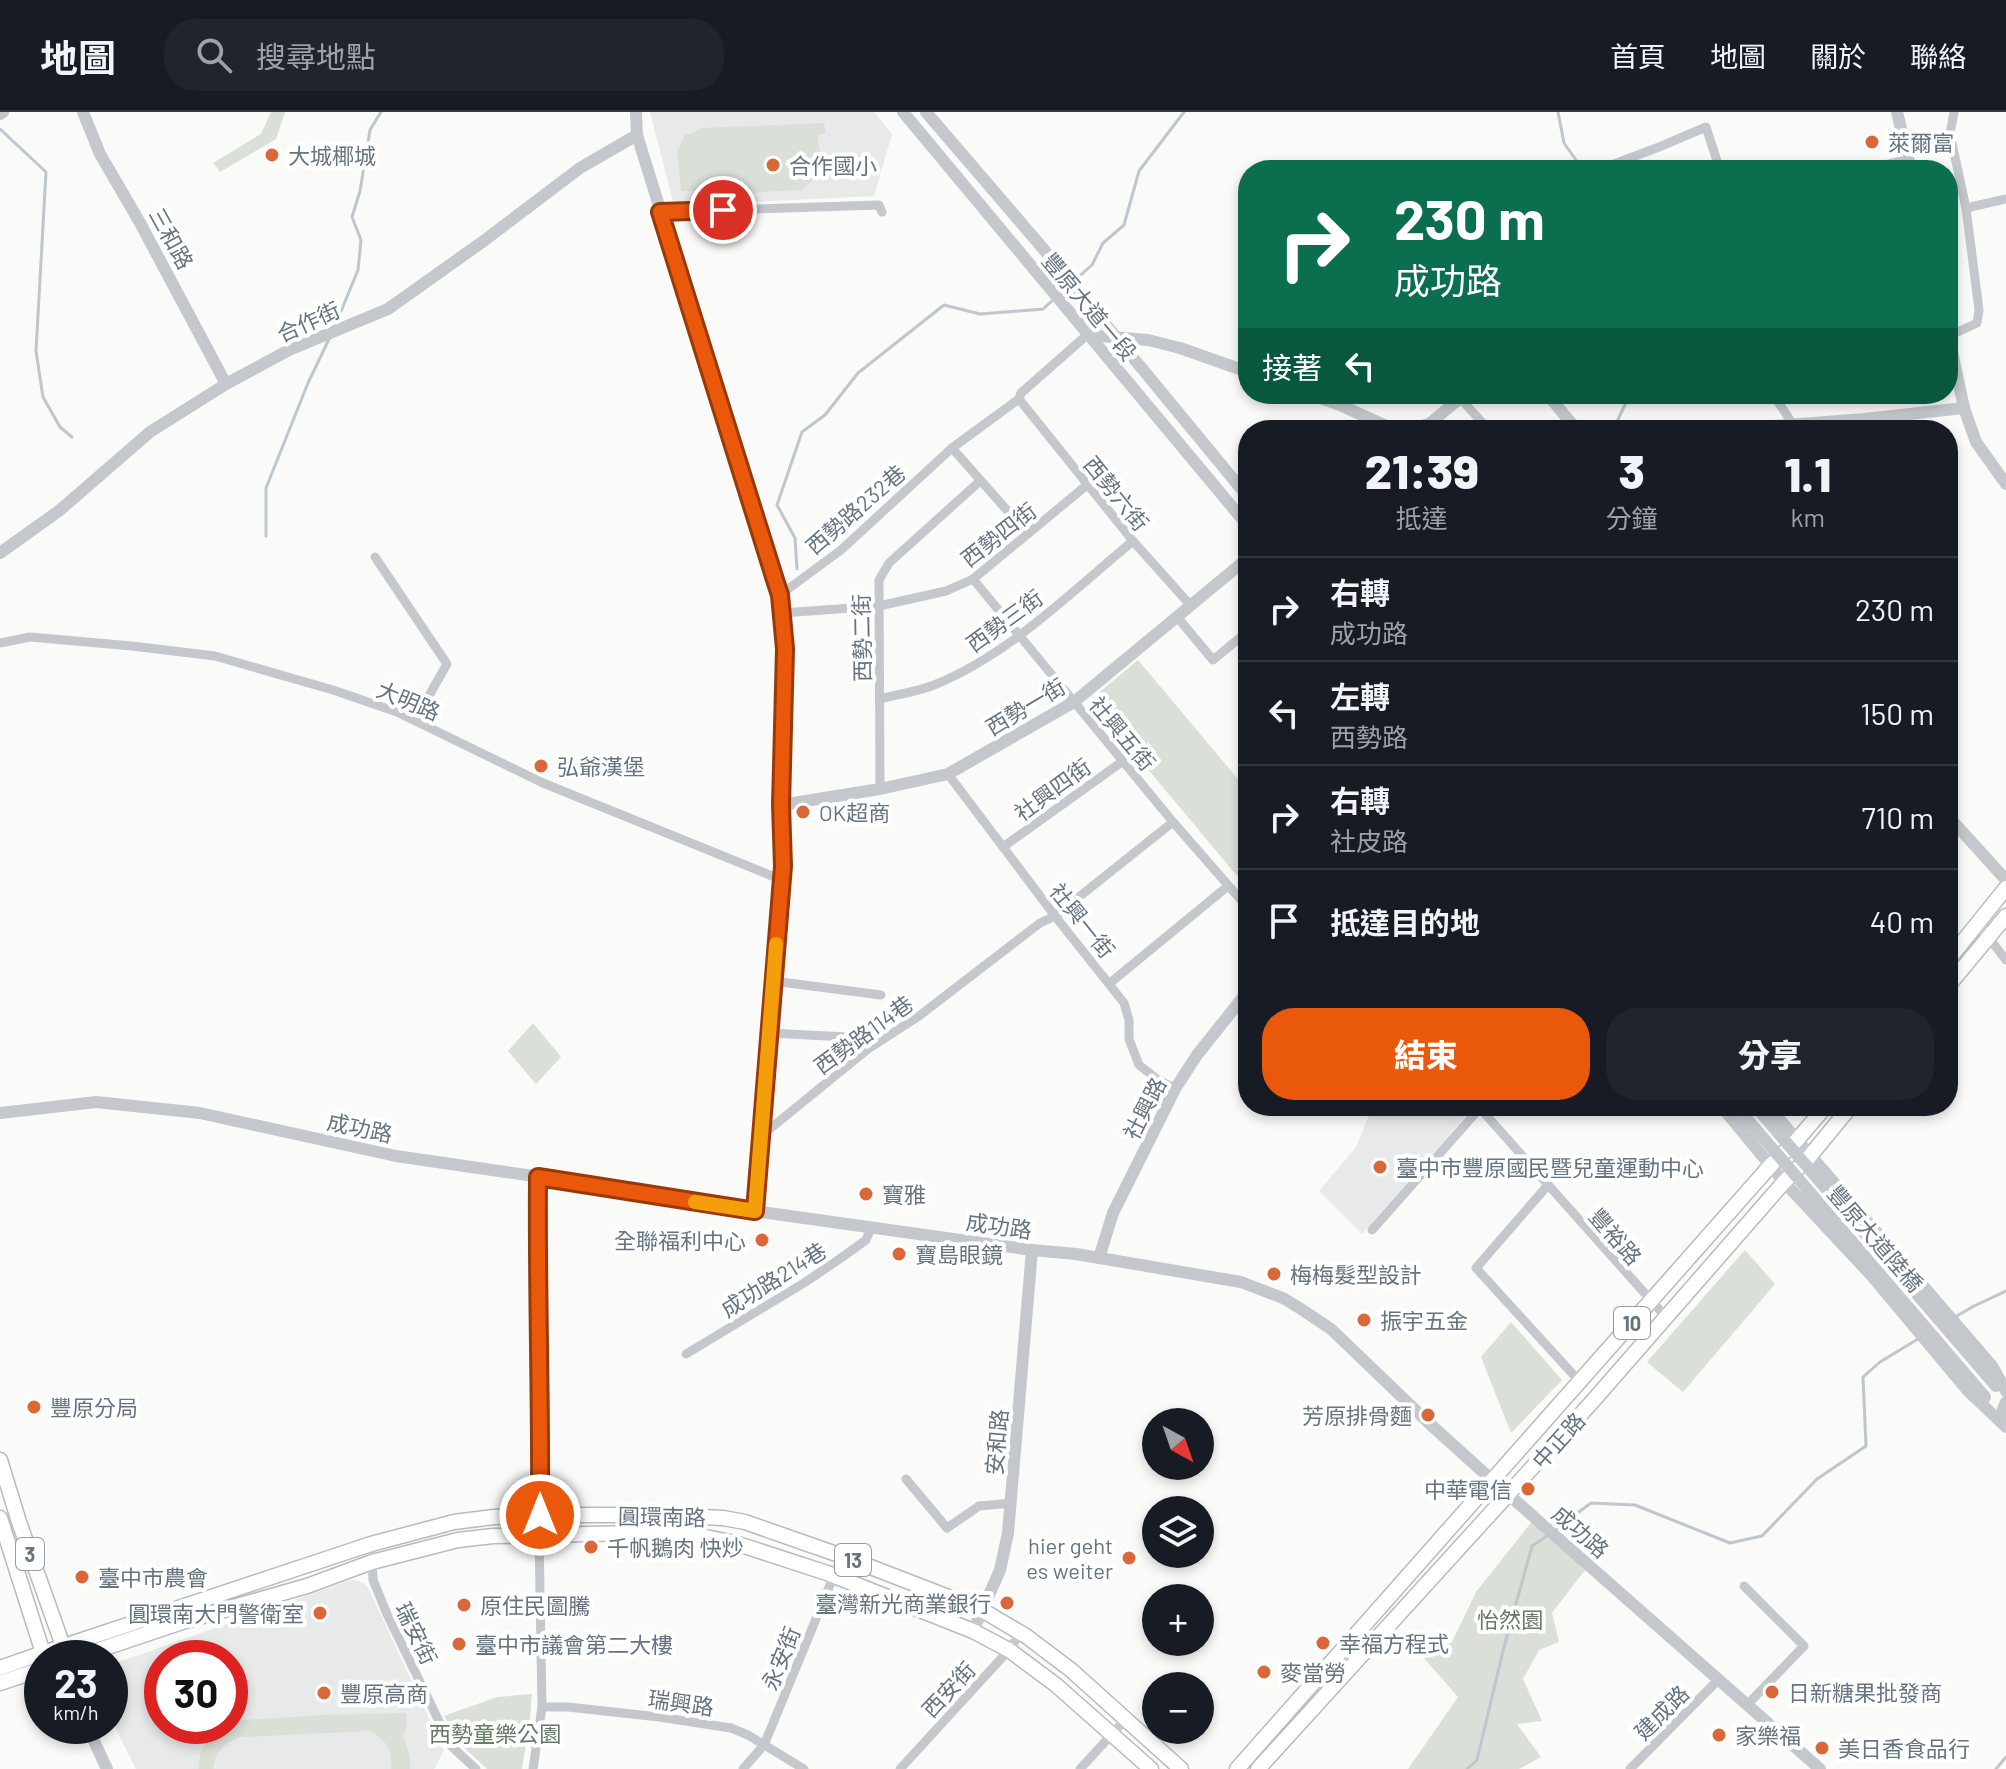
<!DOCTYPE html>
<html lang="zh-TW">
<head>
<meta charset="utf-8">
<style>
  :root { --surface:#171b24; --page:#20242c; --text:#f1f3f6; --muted:#9ea1a6; --line:#363941; --accent:#ea580c }
  body { margin:0; font-family:Barlow,"Noto Sans TC",sans-serif; background:var(--page); color:var(--text); height:100vh; display:flex; flex-direction:column; font-size:30px; white-space:nowrap }
  * { box-sizing:border-box; margin:0 }
  p { font-size:26px; color:var(--muted) }
  .icon { flex:none; width:44px; height:44px; fill:none; stroke:currentColor; stroke-width:2; stroke-linecap:round; stroke-linejoin:round }
  .map { position:relative; flex:1; overflow:hidden }
  .side { position:absolute; left:1238px; top:308px; width:720px; height:696px; display:flex; flex-direction:column; background:var(--surface); border-radius:32px; box-shadow:0 4px 12px #0003 }
  .side>* { flex:none }
  .top-card { position:absolute; left:1238px; top:48px; width:720px; height:244px; border-radius:32px; box-shadow:0 4px 12px #0003; background:#0b6e4f; color:#fff; overflow:hidden }
  .needle { width:52px; rotate:140deg }
  .controls { position:absolute; left:1142px; top:1296px; display:grid; gap:16px }
  .controls a { display:grid; place-items:center; width:72px; height:72px; border-radius:50%; background:var(--surface); box-shadow:0 4px 12px #0003; font-size:40px }
  .speed { position:absolute; left:24px; top:1528px; display:flex; gap:16px; font-size:40px; font-weight:700; text-align:center }
  .speed>* { display:grid; place-content:center; width:104px; height:104px; border-radius:50%; background:var(--surface); box-shadow:0 4px 12px #0003; line-height:1 }
  .speed small { font-size:20px; font-weight:400 }
  .speed .limit { border:12px solid #d22; background:#fff; color:#111 }
  .pin { position:absolute; display:grid; place-items:center; width:68px; height:68px; color:#fff; margin:-34px; border:4px solid #fff; border-radius:50%; box-shadow:0 2px 8px #0007 }
  .me { position:absolute; width:88px; margin:-44px; rotate:0deg; stroke-linejoin:round; filter:drop-shadow(0 0 6px #0008) }
  .turn { display:flex; align-items:center; gap:28px; height:168px; padding:0 24px; font-size:36px }
  .turn .icon { width:104px; height:104px; stroke-width:2.5 }
  .turn b { display:block; font-size:56px; line-height:68px }
  .then { display:flex; align-items:center; height:76px; padding:0 24px; background:#0003; gap:16px; font-size:30px }
  .eta { display:flex; justify-content:space-evenly; align-items:center; height:136px; text-align:center }
  .eta b { font-size:48px; font-weight:800; line-height:56px }
  .cta { display:flex; gap:16px; margin-top:auto; padding:16px 24px }
  .cta a { flex:1; height:92px; border-radius:32px; background:var(--accent); color:#fff; font-size:32px; font-weight:800; line-height:92px; text-align:center }
  .cta a+a { background:var(--page); color:var(--text) }
  ul { padding:0; list-style:none }
  li { display:flex; align-items:center; gap:24px; height:104px; padding:0 24px; border-top:2px solid var(--line) }
  li div { flex:1 }
  li b { display:block; font-size:30px }
  li em { font-style:normal }
  header { display:flex; align-items:center; gap:48px; box-sizing:border-box; height:112px; padding:0 40px; background:var(--surface); border-bottom:2px solid var(--line) }
  header strong { font-size:38px }
  nav { display:flex; gap:44px; margin-inline-start:auto; font-size:28px }
  .search { width:560px; height:72px; background:var(--page); display:flex; align-items:center; gap:20px; box-sizing:border-box; padding:0 28px; border-radius:32px; color:var(--muted); font-size:30px }
  .map>svg:first-child { display:block }
</style>
</head>
<body>
<header>
<strong>地圖</strong>
<div class="search"><svg class="icon" aria-label="search" viewBox="0 0 24 24"><circle cx="10" cy="10" r="6"/><path d="M15 15l6 6"/></svg>搜尋地點</div>
<nav><a>首頁</a><a>地圖</a><a>關於</a><a>聯絡</a></nav>
</header>
<div class="map">
<svg width="2006" height="1657" viewBox="0 0 2006 1657">
  <rect width="100%" height="100%" fill="#fafaf8"/>
  <g fill="#e8e9e9" fill-rule="evenodd">
    <path d="M650 0H874L892 22 874 84 674 94Z"/>
    <path d="M1373 994H1456L1465 1005 1362 1122 1319 1079 1356 1035Z"/>
    <path d="M351 1468 359 1469 365 1472 369 1478 444 1638 434 1657H136L110 1605V1558L119 1550ZM162 1546H230V1614H162Z"/>
  </g>
  <g fill="#dadfd7">
    <path d="M271 0H285L276 27 220 60 213 51 261 22Z"/>
    <path d="M824 11 826 21 818 23C817 30 820 36 821 43 822 59 813 69 801 78L707 83 694 79H681L677 40 685 22H691L701 16Z"/>
    <path d="M1138 548 1248 679V777L1090 588Z"/>
    <path d="M533 911 561 945 536 972 508 939Z"/>
    <path d="M1745 1138 1775 1172 1683 1280 1647 1250Z"/>
    <path d="M1511 1210 1562 1268 1511 1321 1481 1245Z"/>
    <path d="M1538 1402 1592 1449 1552 1501 1559 1530 1539 1538 1523 1567 1542 1609 1517 1612 1541 1645 1519 1657H1408L1458 1585 1423 1545 1452 1530 1476 1480Z"/>
    <path d="M532 1582 530 1607 522 1657H487L460 1632 444 1604 497 1585Z"/>
    <path d="M406 1601 407 1615 403 1623 410 1645V1657H391C393 1639 386 1626 369 1619L241 1625C224 1630 215 1640 213 1657H198L201 1639 209 1626 203 1622V1614H230V1609L322 1603Z"/>
  </g>
  <g fill="none" stroke-linecap="round" stroke-linejoin="round">
    <g stroke="#bec7cd" stroke-width="3">
      <path d="M1558 0 1564 31 1583 58"/>
      <path d="M0 17 46 60 36 239 43 285 60 315 72 325"/>
      <path d="M1075 168 1092 153 1103 131 1124 113 1139 59 1184 0"/>
      <path d="M335 214 358 158 361 128 352 105 360 79 370 18 381 0"/>
      <path d="M1613 318 1630 282"/>
      <path d="M266 424V376L308 271 330 225"/>
      <path d="M797 457 795 426 777 393 802 320 825 303 858 261 944 193 980 202 1043 197 1054 187"/>
      <path d="M1955 1205 1974 1194 2006 1179"/>
      <path d="M1553 1419 1591 1391 1635 1393 1730 1431 1762 1424 1817 1367 1866 1334 1863 1265 1880 1250 1918 1227"/>
      <path d="M1467 1657 1477 1648 1503 1539 1532 1434 1547 1424"/>
      <path d="M1996 1657 2006 1645"/>
    </g>
    <defs>
      <g id="primary">
        <path d="M1948 848 2006 776"/>
        <path d="M1948 874 2006 804"/>
        <path d="M0 1348 19 1410 63 1534 60 1546"/>
        <path d="M0 1406 43 1541"/>
        <path d="M75 1546 185 1509 307 1474 372 1450 458 1428 493 1424 681 1420 735 1431 827 1461 973 1519 1009 1538 1056 1573 1151 1657"/>
        <path d="M0 1556 43 1541 371 1432 454 1410 494 1405 540 1403H661L723 1406 745 1410 842 1444 982 1498 1026 1524 1071 1558 1181 1657"/>
        <path d="M0 1571 42 1557"/>
        <path d="M1237 1657 1771 1053 1797 1028 1826 994"/>
        <path d="M1258 1657 1592 1290 1784 1070 1810 1044 1851 994"/>
      </g>
    </defs>
    <use href="#primary" stroke="#b7bbbf" stroke-width="17"/>
    <g stroke="#c4c7cb" stroke-width="9">
      <path d="M1598 58 1659 35 1706 15 1720 58"/>
      <path d="M1865 58 1908 47"/>
      <path d="M1966 96 2006 87"/>
      <path d="M660 100 879 93 882 100"/>
      <path d="M1949 224 1977 211 1979 198 1966 96 1950 22 1954 0"/>
      <path d="M1773 282 1792 311"/>
      <path d="M1460 286 1489 318"/>
      <path d="M1019 287 1133 429 1191 494"/>
      <path d="M952 336 1028 422"/>
      <path d="M375 445 447 552 415 608"/>
      <path d="M973 467 1173 710 1248 796"/>
      <path d="M780 483 841 438 952 336 1019 287 1021 281 1087 223"/>
      <path d="M782 501 879 494 946 479 973 467 1087 373"/>
      <path d="M1178 506 1213 548 1248 519"/>
      <path d="M0 531 30 525 132 534 215 544 333 578 397 600 543 671 782 768"/>
      <path d="M880 587C898 582 917 580 934 573 1009 543 1071 480 1133 429"/>
      <path d="M948 662 1055 804 1124 891 1129 908V927L1139 953 1157 967 1175 977"/>
      <path d="M880 677 879 468 889 451 980 369"/>
      <path d="M1003 735 1123 649"/>
      <path d="M1978 812 2006 848"/>
      <path d="M773 869 881 883"/>
      <path d="M1110 871 1228 774"/>
      <path d="M769 921 847 925"/>
      <path d="M1478 994 1665 1204"/>
      <path d="M761 1024 868 937 919 904 1040 811 1055 804 1173 710"/>
      <path d="M1548 1073 1476 1156 1580 1270"/>
      <path d="M1372 1118 1480 996"/>
      <path d="M686 1242 804 1171 841 1146 866 1128 871 1116"/>
      <path d="M906 1367 947 1416 979 1394 1012 1391"/>
      <path d="M371 1432 373 1468 387 1502 451 1634 476 1657"/>
      <path d="M1744 1474 1804 1534 1747 1593"/>
      <path d="M542 1595H568L659 1605 731 1616 748 1623 804 1657"/>
      <path d="M533 1657 542 1595 539 1424 541 1277 537 1178 538 1065"/>
      <path d="M743 1657 764 1633 842 1444"/>
      <path d="M900 1657 1009 1538 1021 1520"/>
      <path d="M1080 1657 1126 1607"/>
      <path d="M1630 1657 1718 1568"/>
    </g>
    <g stroke="#c4c7cb" stroke-width="12">
      <path d="M83 0 100 42 139 109 226 272"/>
      <path d="M636 0 637 23 776 471 780 483 785 537 781 693 783 754 755 1099"/>
      <path d="M903 0 1248 414"/>
      <path d="M926 0 1040 133 1248 385"/>
      <path d="M1897 0 1911 58"/>
      <path d="M0 2 3 0"/>
      <path d="M1948 221 1964 296 1976 330 2006 372"/>
      <path d="M1087 223 1148 228 1180 236 1248 260"/>
      <path d="M1309 282 1340 293 1395 318"/>
      <path d="M1547 282 1577 318"/>
      <path d="M1406 318 1429 312 1465 282"/>
      <path d="M1723 318 1864 307 1964 296"/>
      <path d="M0 441 60 398 150 320 226 272 289 238 388 197 485 128 580 56 637 23"/>
      <path d="M781 693 880 677 948 662 1074 590 1248 446"/>
      <path d="M1948 704 2006 768"/>
      <path d="M1721 994 1784 1070 1871 1163 1968 1279 2006 1315"/>
      <path d="M1768 994 1992 1254 2006 1279"/>
      <path d="M0 1001 96 990 200 1001 396 1044 609 1075 740 1097 1032 1138 1076 1142 1241 1170 1283 1186 1301 1197 1331 1217 1431 1313 1493 1369 1820 1657"/>
      <path d="M1099 1146 1113 1101 1175 977 1197 943 1248 879"/>
      <path d="M1999 1308 2006 1290"/>
      <path d="M973 1519 1000 1458 1008 1421 1032 1138"/>
      <path d="M87 1614 107 1657"/>
    </g>
    <use href="#primary" stroke="#fff" stroke-width="14"/>
    <g stroke="#c4c7cb" stroke-width="12">
      <path d="M1736 994 1985 1285"/>
      <path d="M1755 994 1996 1274"/>
    </g>
  </g>
  <g fill="none" stroke-linecap="round" stroke-linejoin="round">
    <defs>
      <path id="route" d="M540 1403C541 1290 537 1178 538 1065L755 1099 783 754 781 693 785 537 780 483 776 471 660 100 723 98"/>
    </defs>
    <use href="#route" stroke="#983908" stroke-width="20"/>
    <use href="#route" stroke="#ea580c" stroke-width="14"/>
    <path stroke="#f59e0b" stroke-width="14" d="M695 1090 755 1099 776 832"/>
  </g>
  <g fill="#db6637" stroke="#fff" stroke-width="3">
    <circle cx="1872" cy="30" r="8"/>
    <circle cx="272" cy="43" r="8"/>
    <circle cx="773" cy="53" r="8"/>
    <circle cx="541" cy="654" r="8"/>
    <circle cx="803" cy="700" r="8"/>
    <circle cx="1380" cy="1055" r="8"/>
    <circle cx="866" cy="1082" r="8"/>
    <circle cx="762" cy="1128" r="8"/>
    <circle cx="899" cy="1142" r="8"/>
    <circle cx="1274" cy="1162" r="8"/>
    <circle cx="1364" cy="1208" r="8"/>
    <circle cx="34" cy="1295" r="8"/>
    <circle cx="1428" cy="1303" r="8"/>
    <circle cx="1528" cy="1377" r="8"/>
    <circle cx="591" cy="1435" r="8"/>
    <circle cx="1129" cy="1446" r="8"/>
    <circle cx="82" cy="1465" r="8"/>
    <circle cx="1007" cy="1491" r="8"/>
    <circle cx="464" cy="1493" r="8"/>
    <circle cx="320" cy="1501" r="8"/>
    <circle cx="1323" cy="1531" r="8"/>
    <circle cx="459" cy="1532" r="8"/>
    <circle cx="1264" cy="1560" r="8"/>
    <circle cx="1772" cy="1580" r="8"/>
    <circle cx="324" cy="1581" r="8"/>
    <circle cx="1719" cy="1623" r="8"/>
    <circle cx="1822" cy="1636" r="8"/>
  </g>
  <g text-anchor="middle" dominant-baseline="central" stroke-width="8" stroke-linejoin="round" paint-order="stroke">
    <g fill="#fff" stroke="#949ea7" stroke-width="2">
      <rect x="1614" y="1195" width="36" height="32" rx="6"/>
      <rect x="16" y="1426" width="28" height="32" rx="6"/>
      <rect x="835" y="1432" width="36" height="32" rx="6"/>
    </g>
    <g font-size="20" font-weight="bold" fill="#667481">
      <text x="1632" y="1211">10</text>
      <text x="30" y="1442">3</text>
      <text x="853" y="1448">13</text>
    </g>
    <g font-size="22" fill="#667481" stroke="#fff" text-anchor="start">
      <text x="1888" y="30">萊爾富</text>
      <text x="288" y="43">大城椰城</text>
      <text x="789" y="53">合作國小</text>
      <text x="557" y="654">弘爺漢堡</text>
      <text x="819" y="700">OK超商</text>
      <text x="1396" y="1055">臺中市豐原國民暨兒童運動中心</text>
      <text x="882" y="1082">寶雅</text>
      <text x="746" y="1128" text-anchor="end">全聯福利中心</text>
      <text x="915" y="1142">寶島眼鏡</text>
      <text x="1290" y="1162">梅梅髮型設計</text>
      <text x="1380" y="1208">振宇五金</text>
      <text x="50" y="1295">豐原分局</text>
      <text x="1412" y="1303" text-anchor="end">芳原排骨麵</text>
      <text x="1512" y="1377" text-anchor="end">中華電信</text>
      <text x="1113" y="1433" text-anchor="end">hier geht<tspan x="1113" dy="25">es weiter</tspan></text>
      <text x="607" y="1435">千帆鵝肉 快炒</text>
      <text x="98" y="1465">臺中市農會</text>
      <text x="991" y="1491" text-anchor="end">臺灣新光商業銀行</text>
      <text x="480" y="1493">原住民圖騰</text>
      <text x="304" y="1501" text-anchor="end">圓環南大門警衛室</text>
      <text x="1339" y="1531">幸福方程式</text>
      <text x="475" y="1532">臺中市議會第二大樓</text>
      <text x="1280" y="1560">麥當勞</text>
      <text x="1788" y="1580">日新糖果批發商</text>
      <text x="340" y="1581">豐原高商</text>
      <text x="1735" y="1623">家樂福</text>
      <text x="1838" y="1636">美日香食品行</text>
    </g>
    <g font-size="22" fill="#667481" stroke="#fff">
      <text transform="translate(172 126) rotate(61)">三和路</text>
      <text transform="translate(1090 194) rotate(50)">豐原大道一段</text>
      <text transform="translate(308 209) rotate(-24)">合作街</text>
      <text transform="translate(1117 381) rotate(51)">西勢六街</text>
      <text transform="translate(855 397) rotate(-41)">西勢路232巷</text>
      <text transform="translate(998 422) rotate(-38)">西勢四街</text>
      <text transform="translate(1004 508) rotate(-36)">西勢三街</text>
      <text transform="translate(861 526) rotate(-91)">西勢二街</text>
      <text transform="translate(409 588) rotate(23)">大明路</text>
      <text transform="translate(1025 594) rotate(-31)">西勢一街</text>
      <text transform="translate(1123 621) rotate(50)">社興五街</text>
      <text transform="translate(1052 677) rotate(-36)">社興四街</text>
      <text transform="translate(1083 808) rotate(51)">社興一街</text>
      <text transform="translate(863 922) rotate(-36)">西勢路114巷</text>
      <text transform="translate(1144 996) rotate(-63)">社興路</text>
      <text transform="translate(360 1015) rotate(12)">成功路</text>
      <text transform="translate(999 1113) rotate(8)">成功路</text>
      <text transform="translate(1616 1124) rotate(49)">豐裕路</text>
      <text transform="translate(1876 1126) rotate(49)">豐原大道陸橋</text>
      <text transform="translate(773 1167) rotate(-32)">成功路214巷</text>
      <text transform="translate(1558 1328) rotate(-48)">中正路</text>
      <text transform="translate(996 1330) rotate(-85)">安和路</text>
      <text transform="translate(662 1404) rotate(1)">圓環南路</text>
      <text transform="translate(1581 1419) rotate(41)">成功路</text>
      <text transform="translate(417 1521) rotate(64)">瑞安街</text>
      <text transform="translate(780 1546) rotate(-68)">永安街</text>
      <text transform="translate(948 1577) rotate(-47)">西安街</text>
      <text transform="translate(681 1590) rotate(8)">瑞興路</text>
      <text transform="translate(1661 1600) rotate(-45)">建成路</text>
    </g>
    <g font-size="22" fill="#677a65" stroke="#fff">
      <text x="1510" y="1507">怡然園</text>
      <text x="495" y="1621">西勢童樂公園</text>
    </g>
  </g>
</svg>
<div class="controls">
<a><svg class="needle" viewBox="-14 -14 28 28"><path d="M0-13l5 13h-10z" fill="#e53935"/><path d="M0 13l5-13h-10z" fill="#9ea1a6"/></svg></a>
<a><svg class="icon" aria-label="layers" viewBox="0 0 24 24"><path d="M12 4l9 5-9 5-9-5zM3 14l9 5 9-5"/></svg></a>
<a>+</a>
<a>−</a>
</div>
<div class="speed"><div>23<small>km/h</small></div><div class="limit">30</div></div>
<div class="pin" style="left:723px;top:98px;background:#d93025"><svg class="icon" aria-label="arrive" viewBox="0 0 24 24"><path d="M6 21V4h12l-3 4 3 4H6"/></svg></div>
<svg class="me" style="left:540px;top:1403px" viewBox="-20 -20 40 40"><circle r="17" fill="#ea580c" stroke="#fff" stroke-width="3"/><path d="M0-11L8 9 0 5-8 9z" fill="#fff"/></svg>
<div class="top-card">
<div class="turn"><svg class="icon" aria-label="right" viewBox="0 0 24 24"><path d="M7 20v-9h11M14 6l5 5-5 5"/></svg><div><b>230 m</b>成功路</div></div>
<div class="then">接著<svg class="icon" aria-label="left" viewBox="0 0 24 24"><path d="M17 20v-9H6M10 6l-5 5 5 5"/></svg></div>
</div>
<section class="side">
<div class="eta">
<div><b>21:39</b><p>抵達</p></div>
<div><b>3</b><p>分鐘</p></div>
<div><b>1.1</b><p>km</p></div>
</div>
<ul>
<li><svg class="icon" aria-label="right" viewBox="0 0 24 24"><path d="M7 20v-9h11M14 6l5 5-5 5"/></svg><div><b>右轉</b><p>成功路</p></div><em>230 m</em></li>
<li><svg class="icon" aria-label="left" viewBox="0 0 24 24"><path d="M17 20v-9H6M10 6l-5 5 5 5"/></svg><div><b>左轉</b><p>西勢路</p></div><em>150 m</em></li>
<li><svg class="icon" aria-label="right" viewBox="0 0 24 24"><path d="M7 20v-9h11M14 6l5 5-5 5"/></svg><div><b>右轉</b><p>社皮路</p></div><em>710 m</em></li>
<li><svg class="icon" aria-label="arrive" viewBox="0 0 24 24"><path d="M6 21V4h12l-3 4 3 4H6"/></svg><div><b>抵達目的地</b></div><em>40 m</em></li>
</ul>
<div class="cta"><a>結束</a><a>分享</a></div>
</section>
</div>
</body>
</html>
